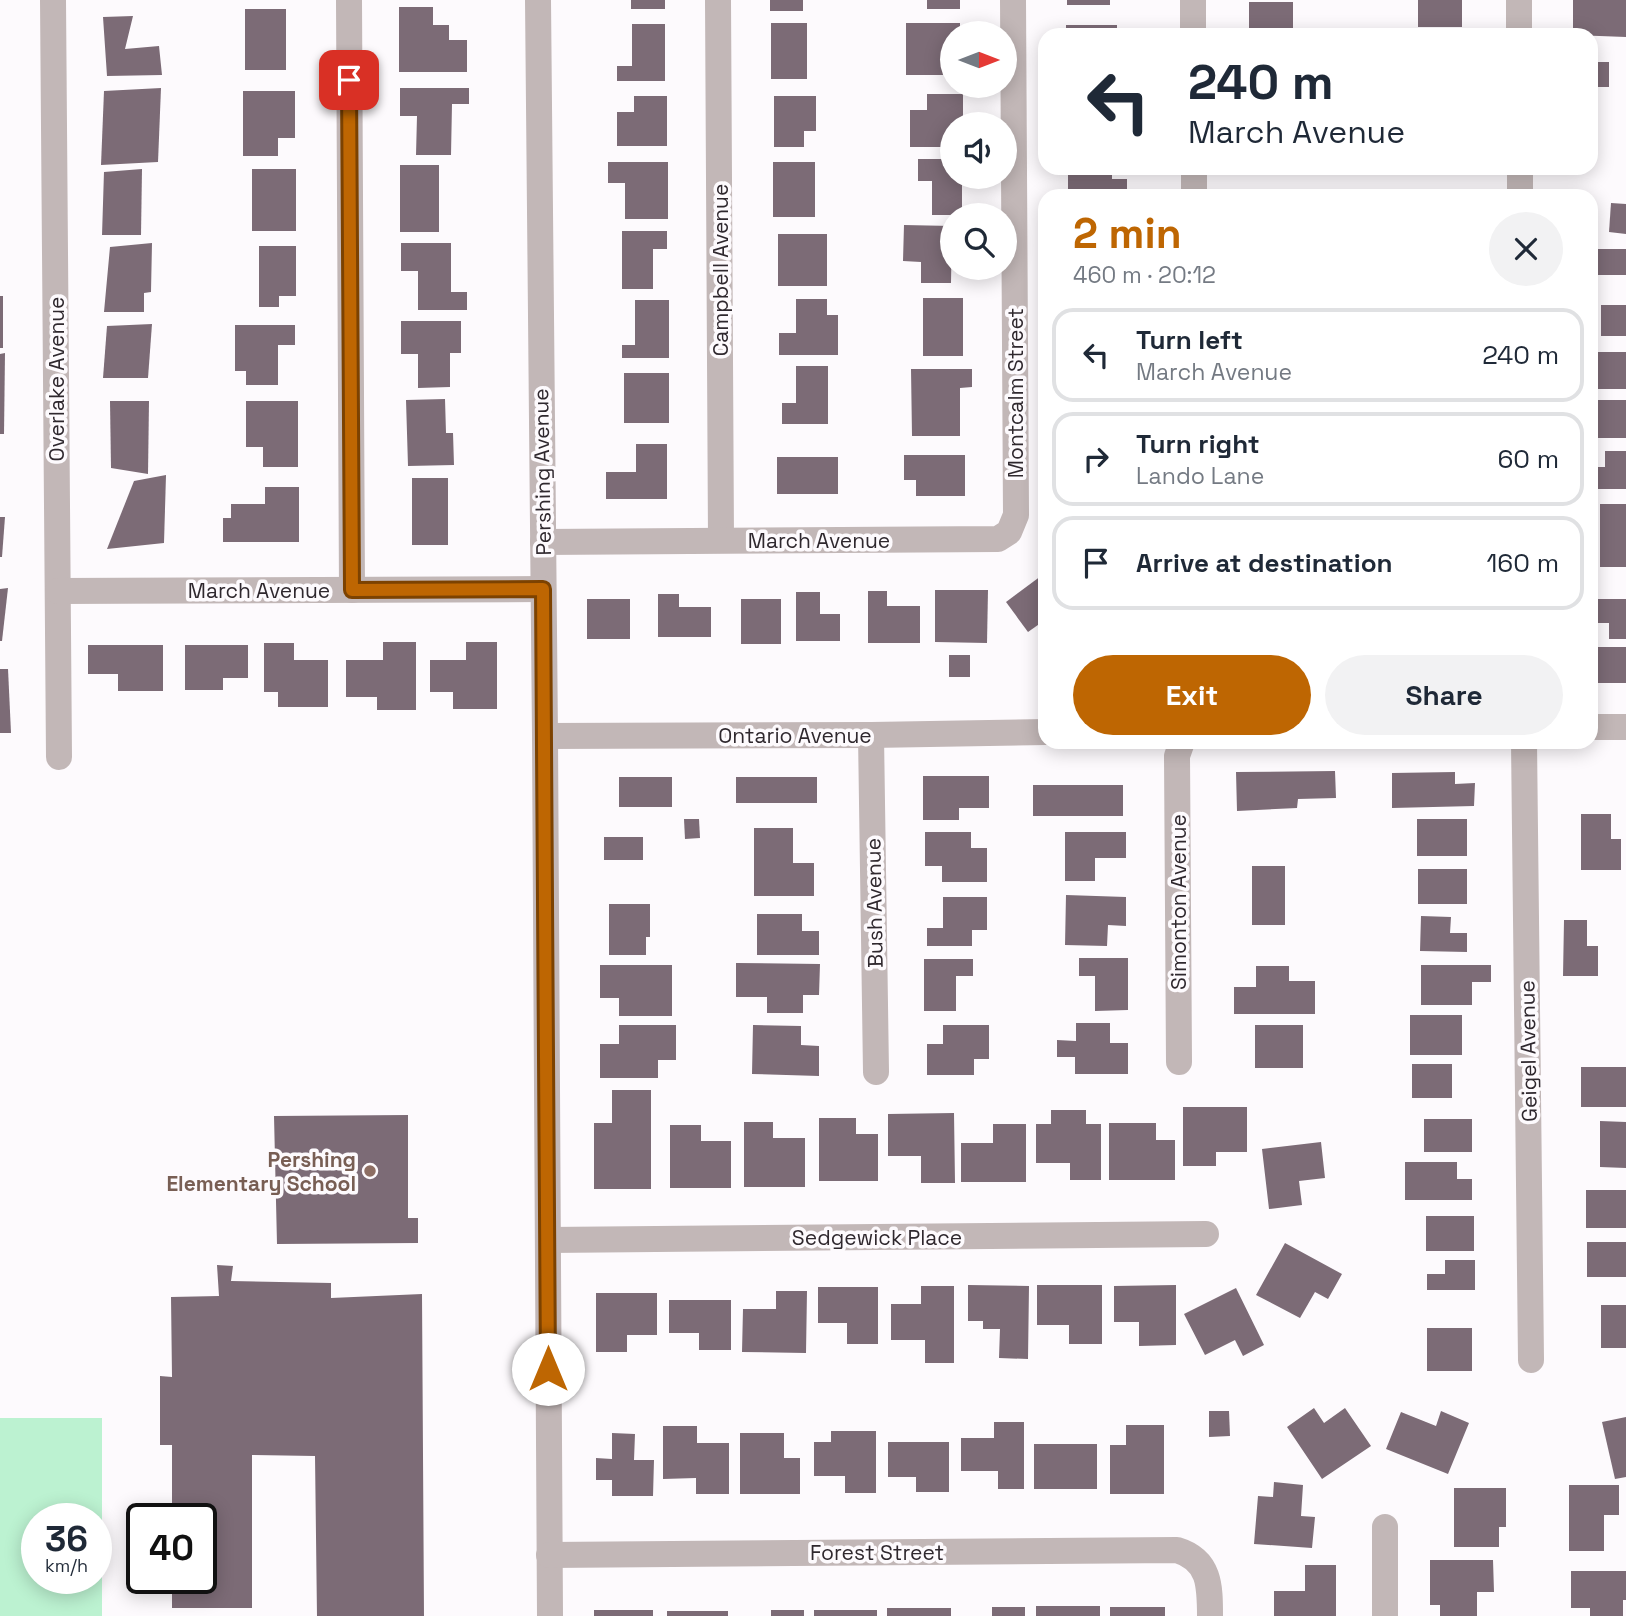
<!DOCTYPE html>
<html lang="en">
<head>
<meta charset="utf-8">
<style>
  :root { --surface:#fff; --page:#f2f2f3; --text:#1f2937; --muted:#747a83; --line:#e0e1e3; --accent:#be6602 }
  body { margin:0; font-family:"Space Grotesk",sans-serif; background:var(--page); color:var(--text); height:100vh; display:flex; flex-direction:column; font-size:26px; white-space:nowrap }
  * { box-sizing:border-box; margin:0 }
  p { font-size:23px; color:var(--muted) }
  .icon { flex:none; width:38px; height:38px; fill:none; stroke:currentColor; stroke-width:2; stroke-linecap:round; stroke-linejoin:round }
  .map { position:relative; flex:1; overflow:hidden }
  .panel { position:absolute; left:1038px; top:189px; width:560px; height:560px; display:flex; flex-direction:column; background:var(--surface); border-radius:21px; box-shadow:0 4px 18px #0003 }
  .panel>* { flex:none }
  .top-card { position:absolute; left:1038px; top:28px; width:560px; height:147px; border-radius:21px; box-shadow:0 4px 18px #0003; background:#fff; color:var(--text); overflow:hidden }
  .needle { width:46px; rotate:90deg }
  .tools { position:absolute; left:940px; top:21px; display:grid; gap:14px }
  .tools a { display:grid; place-items:center; width:77px; height:77px; border-radius:50%; background:var(--surface); box-shadow:0 4px 18px #0003; font-size:35px }
  .speed { position:absolute; left:21px; top:1503px; display:flex; gap:14px; font-size:35px; font-weight:700; text-align:center }
  .speed>* { display:grid; place-content:center; width:91px; height:91px; border-radius:50%; background:var(--surface); box-shadow:0 4px 18px #0003; line-height:1 }
  .speed small { font-size:18px; font-weight:400 }
  .speed .limit { border:4px solid #111; border-radius:10px; background:#fff; color:#111 }
  .pin { position:absolute; display:grid; place-items:center; width:60px; height:60px; color:#fff; margin:-30px; border-radius:14px; box-shadow:0 4px 10px #0006 }
  .me { position:absolute; width:77px; margin:-38px; rotate:0deg; stroke-linejoin:round; filter:drop-shadow(0 0 5px #0008) }
  .turn { display:flex; align-items:center; gap:24px; height:147px; padding:0 35px; font-size:32px }
  .turn .icon { width:91px; height:91px; stroke-width:2.5 }
  .turn b { display:block; font-size:49px; line-height:60px }
  .round { display:grid; place-items:center; flex:none; width:74px; height:74px; border-radius:37px; background:var(--page) }
  .headline { display:flex; align-items:center; justify-content:space-between; height:119px; padding:0 35px }
  h1 { font-size:42px; font-weight:700; line-height:52px; color:var(--accent) }
  .button { display:flex; gap:14px; margin-top:auto; padding:14px 35px }
  .button a { flex:1; height:80px; border-radius:42px; background:var(--accent); color:#fff; font-size:28px; font-weight:700; line-height:80px; text-align:center }
  .button a+a { background:var(--page); color:var(--text) }
  ul { padding:0; list-style:none }
  li { display:flex; align-items:center; gap:21px; height:94px; margin:0 14px 10px; padding:0 21px; border:4px solid var(--line); border-radius:21px }
  li div { flex:1 }
  li b { display:block; font-size:26px }
  li em { font-style:normal }
  .map>svg:first-child { display:block }
</style>
</head>
<body>
<div class="map">
<svg width="1626" height="1616" viewBox="0 0 1626 1616">
  <rect width="100%" height="100%" fill="#fdfafd"/>
  <path fill="#bcf2d1" fill-rule="evenodd" d="M0 1418H102V1616H0ZM37 1519H96V1578H37Z"/>
  <g fill="#7c6b76">
    <rect x="631" y="0" width="34" height="9"/>
    <rect x="770" y="0" width="33" height="11"/>
    <rect x="927" y="0" width="33" height="9"/>
    <rect x="1067" y="0" width="43" height="5"/>
    <rect x="1418" y="0" width="44" height="27"/>
    <path d="M1573 0H1626V37L1573 35Z"/>
    <rect x="1249" y="2" width="44" height="33"/>
    <path d="M399 7H433V25H449V40H467V72H399Z"/>
    <rect x="245" y="9" width="41" height="61"/>
    <path d="M133 16 125 49 159 46 162 75 107 76 103 17Z"/>
    <rect x="771" y="23" width="36" height="56"/>
    <path d="M906 23H960V33H952V75H906Z"/>
    <path d="M632 24H665V81H617V66H632Z"/>
    <rect x="1066" y="25" width="51" height="10"/>
    <path d="M1591 48H1597V62H1609V87H1591Z"/>
    <path d="M161 88 158 162 101 165 104 91Z"/>
    <path d="M400 88H469V104H452L451 155H416L417 116H400Z"/>
    <path d="M243 91H295V138H278V156H243Z"/>
    <path d="M927 94H963V124H952V147H910V110H927Z"/>
    <path d="M634 96H667V146H617V112H634Z"/>
    <path d="M774 96H816V131H804V147H774Z"/>
    <path d="M918 159H952V177H962V215H932V181H918Z"/>
    <path d="M608 162H668V219H625V183H608Z"/>
    <rect x="773" y="162" width="42" height="55"/>
    <rect x="400" y="165" width="39" height="67"/>
    <path d="M1068 168H1112V179H1127V196H1083V194H1068Z"/>
    <path d="M142 169 141 235H102L104 172Z"/>
    <rect x="252" y="169" width="44" height="62"/>
    <path d="M1611 203 1626 204V234L1609 232Z"/>
    <path d="M904 225 952 226 951 283H921V262L903 261Z"/>
    <path d="M622 231H667V249H653V289H622Z"/>
    <rect x="778" y="234" width="49" height="52"/>
    <path d="M152 243 151 292 144 293V312H104L110 247Z"/>
    <path d="M401 243H451V292H467V310H418V271H401Z"/>
    <path d="M259 246H296V296H279V307H259Z"/>
    <rect x="1591" y="249" width="35" height="26"/>
    <rect x="0" y="296" width="3" height="52"/>
    <rect x="923" y="298" width="40" height="58"/>
    <path d="M796 299H827V315H838V355H779V333H796Z"/>
    <path d="M635 300H669V358H622V345H635Z"/>
    <rect x="1601" y="305" width="25" height="31"/>
    <path d="M401 321H461V353H450V387L418 388V354H401Z"/>
    <path d="M152 324 148 378H103L107 326Z"/>
    <path d="M235 325H295V345H278V385H246V371H235Z"/>
    <rect x="1594" y="352" width="32" height="37"/>
    <path d="M5 353 4 434H0V354Z"/>
    <path d="M796 366H828V424H782V403H796Z"/>
    <path d="M911 369H972V387L960 388V436H912Z"/>
    <rect x="624" y="373" width="45" height="50"/>
    <path d="M445 399 446 433H453L454 465 408 466 406 400Z"/>
    <rect x="1596" y="400" width="30" height="38"/>
    <path d="M110 401H149L148 474 111 468Z"/>
    <path d="M246 401H298V467H263V447H246Z"/>
    <path d="M636 444H667V499H606V472H636Z"/>
    <path d="M1605 451H1626V489H1591V467H1605Z"/>
    <path d="M904 455H965V496H916V480H904Z"/>
    <rect x="777" y="457" width="61" height="37"/>
    <path d="M166 475 164 543 107 549 134 481Z"/>
    <rect x="412" y="478" width="36" height="67"/>
    <path d="M265 487H299V542H223V518H231V504H265Z"/>
    <rect x="1600" y="504" width="26" height="63"/>
    <path d="M0 517H5L2 557H0Z"/>
    <path d="M1045 573V620L1028 632 1006 602Z"/>
    <path d="M8 588 2 641H0V589Z"/>
    <path d="M935 590H988L987 643 935 642Z"/>
    <path d="M868 591H887V606H920V643H868Z"/>
    <path d="M796 592H820V614H840V641H796Z"/>
    <path d="M658 594H679V607H711V637H658Z"/>
    <rect x="587" y="599" width="43" height="40"/>
    <rect x="741" y="599" width="40" height="45"/>
    <path d="M1594 599H1626V639H1609V623H1594Z"/>
    <path d="M383 642H416V710H377V697H346V660H383Z"/>
    <path d="M466 642H497V709H453V692H430V660H466Z"/>
    <path d="M264 643H294V660H328V707H278V692H264Z"/>
    <path d="M88 645H163V691H118V674H88Z"/>
    <path d="M185 645H248V678H223V690H185Z"/>
    <rect x="1591" y="647" width="35" height="36"/>
    <rect x="949" y="655" width="21" height="22"/>
    <path d="M0 669H8L11 733H0Z"/>
    <path d="M1335 771 1336 798 1298 799 1297 808 1237 811 1236 772Z"/>
    <path d="M1455 772V784L1475 783 1474 806 1392 808V773Z"/>
    <path d="M923 776H989V808H959V820H923Z"/>
    <rect x="619" y="777" width="53" height="30"/>
    <rect x="736" y="777" width="81" height="26"/>
    <rect x="1033" y="785" width="90" height="31"/>
    <path d="M1581 814H1611V839H1621V870H1581Z"/>
    <path d="M684 819H699L700 838 685 839Z"/>
    <rect x="1417" y="819" width="50" height="37"/>
    <path d="M754 828H793V863H814V896H754Z"/>
    <path d="M925 832H971V848H987V882H942V866H925Z"/>
    <path d="M1065 832H1126V858H1095V881H1065Z"/>
    <rect x="604" y="837" width="39" height="23"/>
    <rect x="1252" y="866" width="33" height="59"/>
    <rect x="1418" y="869" width="49" height="35"/>
    <path d="M1066 895 1126 897V926L1108 925 1107 946 1065 945Z"/>
    <path d="M943 897H987V930H972V946H927V928H943Z"/>
    <path d="M609 904H650V937H646V955H609Z"/>
    <path d="M757 914H802V931H819V955H757Z"/>
    <path d="M1421 916 1451 917 1450 933H1467V952L1420 951Z"/>
    <path d="M1564 920H1587V946H1598V976H1563Z"/>
    <path d="M1079 958H1128V1010L1095 1011V976H1079Z"/>
    <path d="M924 959H973V976H956V1011H924Z"/>
    <path d="M736 963 820 964 819 995H803V1013H767V997H736Z"/>
    <path d="M600 965H672V1016H619V998H600Z"/>
    <path d="M1421 965H1491V982H1472V1005H1421Z"/>
    <path d="M1256 966H1289V981H1315V1014H1234V987H1256Z"/>
    <rect x="1410" y="1015" width="52" height="40"/>
    <path d="M1076 1023H1110V1043H1128V1074H1075V1057H1057V1040L1076 1041Z"/>
    <path d="M619 1025H676V1060H658V1078H600V1044H619Z"/>
    <path d="M753 1025 801 1026V1045L819 1046V1076L752 1074Z"/>
    <path d="M943 1025H989V1059H974V1075H927V1044H943Z"/>
    <rect x="1255" y="1025" width="48" height="43"/>
    <rect x="1412" y="1064" width="40" height="34"/>
    <rect x="1581" y="1067" width="45" height="40"/>
    <path d="M612 1090H651V1189H594V1123H612Z"/>
    <path d="M1183 1107H1247V1152H1216V1166H1183Z"/>
    <path d="M1051 1110H1086V1124H1101V1180H1070V1163H1036V1124H1051Z"/>
    <path d="M954 1113 955 1183H921V1156H888V1114Z"/>
    <path d="M408 1115V1218H418V1243L277 1244 274 1116Z"/>
    <path d="M819 1118H856V1134H878V1181H819Z"/>
    <rect x="1424" y="1119" width="48" height="33"/>
    <path d="M1600 1121 1626 1122V1168L1600 1167Z"/>
    <path d="M744 1122H773V1138H805V1187H744Z"/>
    <path d="M1109 1123H1156V1140H1175V1180H1109Z"/>
    <path d="M993 1124H1026V1182H961V1143H993Z"/>
    <path d="M670 1125H701V1141H731V1188H670Z"/>
    <path d="M1321 1142 1325 1178 1299 1181 1302 1205 1269 1209 1262 1149Z"/>
    <path d="M1405 1162H1457V1179H1472V1200H1405Z"/>
    <rect x="1586" y="1190" width="40" height="38"/>
    <rect x="1426" y="1216" width="48" height="35"/>
    <rect x="1587" y="1242" width="39" height="35"/>
    <path d="M1285 1243 1342 1274 1328 1299 1315 1292 1300 1318 1256 1295Z"/>
    <path d="M1445 1260H1475V1290H1427V1274H1445Z"/>
    <path d="M217 1265 233 1266 231 1281 331 1283V1298L422 1294 424 1616H317L315 1456 252 1455V1608H172V1578H201V1519H172V1445H160V1376L172 1377 171 1297 219 1296Z"/>
    <path d="M968 1285 1029 1286 1028 1359 999 1358 1000 1329H983V1321H968Z"/>
    <path d="M1037 1285H1102V1344H1069V1325H1037Z"/>
    <path d="M1176 1285V1345L1139 1346V1322H1114V1286Z"/>
    <path d="M921 1286H954V1363H925V1340H891V1304H921Z"/>
    <path d="M818 1287H878V1344H847V1323H818Z"/>
    <path d="M1236 1288 1264 1345 1243 1356 1235 1340 1205 1355 1184 1314Z"/>
    <path d="M776 1291H807L806 1353 742 1352 743 1309H776Z"/>
    <path d="M596 1293H657V1335H627V1352H596Z"/>
    <path d="M669 1300H731V1350H699V1333H669Z"/>
    <rect x="1601" y="1305" width="25" height="43"/>
    <rect x="1427" y="1328" width="45" height="43"/>
    <path d="M1314 1408 1324 1423 1345 1408 1371 1446 1322 1479 1287 1427Z"/>
    <path d="M1209 1411H1229L1230 1436 1209 1437Z"/>
    <path d="M1441 1411 1469 1423 1448 1474 1386 1449 1401 1412 1436 1426Z"/>
    <path d="M1626 1417V1477L1615 1479 1602 1422Z"/>
    <path d="M994 1422H1024V1489H998V1471H961V1438H994Z"/>
    <path d="M1126 1425H1164V1494H1110V1445H1126Z"/>
    <path d="M663 1426H697V1443H729V1494H696V1478L663 1479Z"/>
    <path d="M831 1431H876V1493H845V1476H814V1442H831Z"/>
    <path d="M612 1433 635 1434 634 1460H654L653 1496H612V1480H596V1458L612 1459Z"/>
    <path d="M740 1433H784V1458H800V1494H740Z"/>
    <path d="M888 1442H949V1492H916V1477H888Z"/>
    <rect x="1034" y="1444" width="63" height="45"/>
    <path d="M1274 1482 1303 1485 1301 1516 1315 1517 1312 1548 1254 1544 1258 1496 1273 1497Z"/>
    <path d="M1569 1485H1619V1515H1604V1551H1569Z"/>
    <path d="M1454 1488H1506V1527H1499V1547H1454Z"/>
    <path d="M1430 1560H1493L1494 1592H1477V1616H1440V1605H1430Z"/>
    <path d="M1305 1565H1336V1616H1274V1591H1305Z"/>
    <path d="M1571 1571H1626V1600H1623V1616H1590V1608H1571Z"/>
    <rect x="1036" y="1606" width="64" height="10"/>
    <rect x="992" y="1607" width="33" height="9"/>
    <rect x="1110" y="1607" width="55" height="9"/>
    <rect x="887" y="1608" width="64" height="8"/>
    <rect x="594" y="1610" width="59" height="6"/>
    <rect x="771" y="1610" width="33" height="6"/>
    <rect x="814" y="1610" width="63" height="6"/>
    <rect x="667" y="1611" width="61" height="5"/>
  </g>
  <g fill="none" stroke-linecap="round" stroke-linejoin="round">
    <g stroke="#c2b7b7" stroke-width="26">
      <path d="M53 0 59 757"/>
      <path d="M349 0 352 590"/>
      <path d="M538 0 545 736 550 1616"/>
      <path d="M718 0 721 540"/>
      <path d="M1193 0V35"/>
      <path d="M1519 0V35"/>
      <path d="M1194 168V196"/>
      <path d="M1520 168V196"/>
      <path d="M543 542 998 539 1009 532 1016 515 1013 0"/>
      <path d="M58 591 543 589"/>
      <path d="M1591 727H1626"/>
      <path d="M871 735 876 1072"/>
      <path d="M545 736 871 735 1045 732"/>
      <path d="M1524 742 1531 1360"/>
      <path d="M1179 1062 1177 756 1182 742"/>
      <path d="M548 1240 1206 1234"/>
      <path d="M1385 1527V1616"/>
      <path d="M549 1555 1177 1550C1210 1560 1210 1586 1210 1616"/>
    </g>
  </g>
  <g fill="none" stroke-linecap="round" stroke-linejoin="round">
    <defs>
      <path id="route" d="M349 80 352 590 543 589 548 1369"/>
    </defs>
    <use href="#route" stroke="#7c4201" stroke-width="18"/>
    <use href="#route" stroke="#be6602" stroke-width="12"/>
  </g>
  <circle fill="#8d6e63" stroke="#fdfafd" stroke-width="2.5" cx="370" cy="1171" r="7"/>
  <g text-anchor="middle" dominant-baseline="central" stroke-width="7" stroke-linejoin="round" paint-order="stroke">
    <g font-size="21" fill="#2f282e" stroke="#fdfafd">
      <text transform="translate(720 270) rotate(-90)">Campbell Avenue</text>
      <text transform="translate(56 379) rotate(-90)">Overlake Avenue</text>
      <text transform="translate(1015 393) rotate(-90)">Montcalm Street</text>
      <text transform="translate(542 472) rotate(-91)">Pershing Avenue</text>
      <text x="819" y="540">March Avenue</text>
      <text x="259" y="590">March Avenue</text>
      <text x="795" y="735">Ontario Avenue</text>
      <text transform="translate(1178 902) rotate(-90)">Simonton Avenue</text>
      <text transform="translate(874 903) rotate(-91)">Bush Avenue</text>
      <text transform="translate(1528 1051) rotate(-91)">Geigel Avenue</text>
      <text x="877" y="1237">Sedgewick Place</text>
      <text x="877" y="1552">Forest Street</text>
    </g>
    <g font-size="21" font-weight="bold" fill="#785e54" stroke="#fdfafd" text-anchor="end">
      <text x="356" y="1159">Pershing<tspan x="356" dy="24">Elementary School</tspan></text>
    </g>
  </g>
</svg>
<div class="tools">
<a><svg class="needle" viewBox="-14 -14 28 28"><path d="M0-13l5 13h-10z" fill="#e53935"/><path d="M0 13l5-13h-10z" fill="#747a83"/></svg></a>
<a><svg class="icon" aria-label="sound" viewBox="0 0 24 24"><path d="M4 9h4l5-4v14l-5-4H4zM17 9q2 3 0 6"/></svg></a>
<a><svg class="icon" aria-label="search" viewBox="0 0 24 24"><circle cx="10" cy="10" r="6"/><path d="M15 15l6 6"/></svg></a>
</div>
<div class="speed"><div>36<small>km/h</small></div><div class="limit">40</div></div>
<div class="pin" style="left:349px;top:80px;background:#d93025"><svg class="icon" aria-label="arrive" viewBox="0 0 24 24"><path d="M6 21V4h12l-3 4 3 4H6"/></svg></div>
<svg class="me" style="left:548px;top:1369px" viewBox="-20 -20 40 40"><circle r="19" fill="#fff"/><path d="M0-13L10 11 0 6-10 11z" fill="#be6602"/></svg>
<div class="top-card">
<div class="turn"><svg class="icon" aria-label="left" viewBox="0 0 24 24"><path d="M17 20v-9H6M10 6l-5 5 5 5"/></svg><div><b>240 m</b>March Avenue</div></div>
</div>
<section class="panel">
<div class="headline"><div><h1>2 min</h1><p>460 m · 20:12</p></div><a class="round"><svg class="icon" aria-label="close" viewBox="0 0 24 24"><path d="M6 6l12 12M18 6L6 18"/></svg></a></div>
<ul>
<li><svg class="icon" aria-label="left" viewBox="0 0 24 24"><path d="M17 20v-9H6M10 6l-5 5 5 5"/></svg><div><b>Turn left</b><p>March Avenue</p></div><em>240 m</em></li>
<li><svg class="icon" aria-label="right" viewBox="0 0 24 24"><path d="M7 20v-9h11M14 6l5 5-5 5"/></svg><div><b>Turn right</b><p>Lando Lane</p></div><em>60 m</em></li>
<li><svg class="icon" aria-label="arrive" viewBox="0 0 24 24"><path d="M6 21V4h12l-3 4 3 4H6"/></svg><div><b>Arrive at destination</b></div><em>160 m</em></li>
</ul>
<div class="button"><a>Exit</a><a>Share</a></div>
</section>
</div>
</body>
</html>
